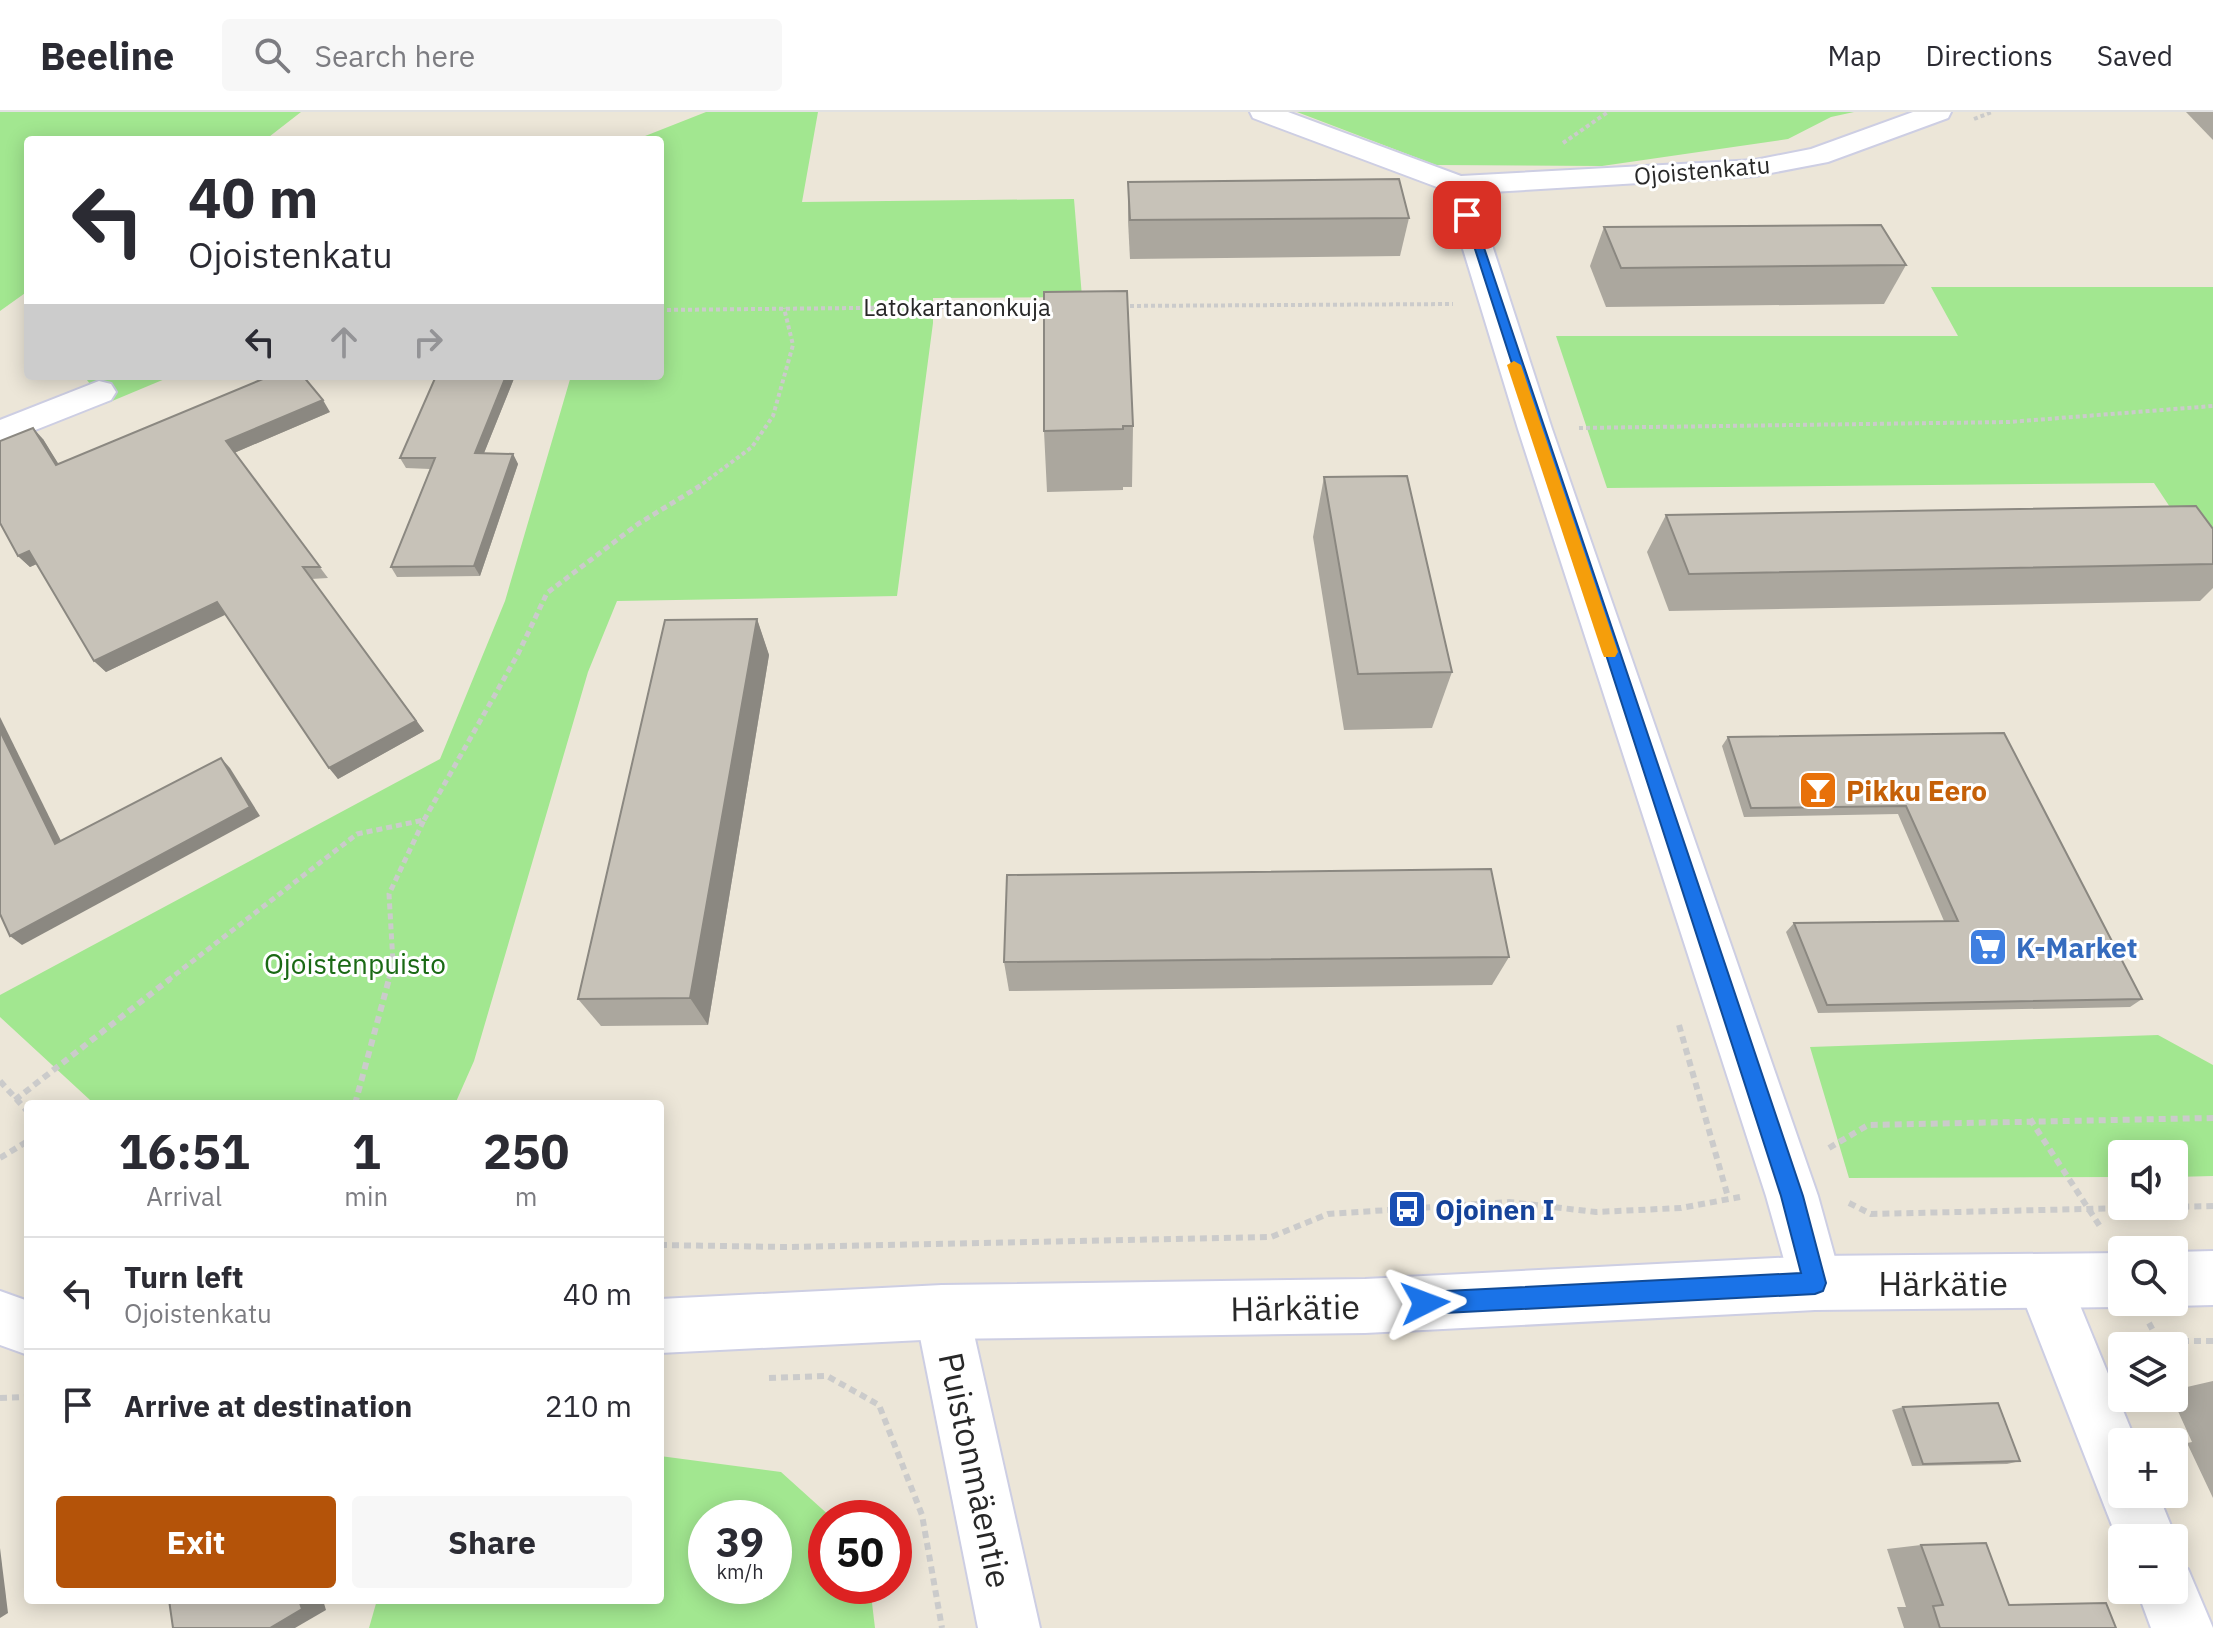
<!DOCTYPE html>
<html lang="en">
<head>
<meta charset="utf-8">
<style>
  :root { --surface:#fff; --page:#f7f7f7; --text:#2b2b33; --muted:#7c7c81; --line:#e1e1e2; --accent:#b45309 }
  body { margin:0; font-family:"IBM Plex Sans",sans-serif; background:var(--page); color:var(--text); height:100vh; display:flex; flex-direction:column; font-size:30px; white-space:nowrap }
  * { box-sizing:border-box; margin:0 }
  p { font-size:26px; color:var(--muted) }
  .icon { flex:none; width:44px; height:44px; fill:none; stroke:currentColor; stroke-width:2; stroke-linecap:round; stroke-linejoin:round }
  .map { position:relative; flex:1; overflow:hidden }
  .details { position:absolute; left:24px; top:988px; width:640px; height:504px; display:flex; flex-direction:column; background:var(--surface); border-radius:8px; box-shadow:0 4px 20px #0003 }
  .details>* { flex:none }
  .hud { position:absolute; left:24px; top:24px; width:640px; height:244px; border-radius:8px; box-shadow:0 4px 20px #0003; background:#fff; color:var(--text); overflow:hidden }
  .controls { position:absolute; left:2108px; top:1028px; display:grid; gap:16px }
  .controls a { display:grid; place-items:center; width:80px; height:80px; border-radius:8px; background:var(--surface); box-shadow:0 4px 20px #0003; font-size:40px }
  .speed { position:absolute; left:688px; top:1388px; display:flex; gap:16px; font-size:40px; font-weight:700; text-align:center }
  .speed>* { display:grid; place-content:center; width:104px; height:104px; border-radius:50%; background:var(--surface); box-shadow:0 4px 20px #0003; line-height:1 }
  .speed small { font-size:20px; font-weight:400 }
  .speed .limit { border:12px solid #d22; background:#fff; color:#111 }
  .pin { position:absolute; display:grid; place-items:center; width:68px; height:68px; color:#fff; margin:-34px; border-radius:16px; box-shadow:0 4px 12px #0006 }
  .me { position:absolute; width:88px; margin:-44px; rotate:87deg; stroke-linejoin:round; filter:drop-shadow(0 0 6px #0008) }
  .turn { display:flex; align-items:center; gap:28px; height:168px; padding:0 32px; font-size:36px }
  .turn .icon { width:104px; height:104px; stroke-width:2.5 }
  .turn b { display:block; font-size:56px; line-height:68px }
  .lanes { display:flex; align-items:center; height:76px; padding:0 32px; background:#0003; justify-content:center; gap:40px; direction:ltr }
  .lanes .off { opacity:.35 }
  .eta { display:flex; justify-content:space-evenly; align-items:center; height:136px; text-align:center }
  .eta b { font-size:48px; font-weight:800; line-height:56px }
  .cta { display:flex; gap:16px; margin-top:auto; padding:16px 32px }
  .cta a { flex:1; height:92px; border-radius:8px; background:var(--accent); color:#fff; font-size:32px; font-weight:800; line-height:92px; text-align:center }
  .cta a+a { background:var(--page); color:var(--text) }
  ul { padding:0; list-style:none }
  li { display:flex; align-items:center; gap:24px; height:112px; padding:0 32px; border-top:2px solid var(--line) }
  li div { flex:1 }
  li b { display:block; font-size:30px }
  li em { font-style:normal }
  header { display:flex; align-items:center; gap:48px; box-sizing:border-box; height:112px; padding:0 40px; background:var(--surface); border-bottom:2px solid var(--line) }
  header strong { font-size:38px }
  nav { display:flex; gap:44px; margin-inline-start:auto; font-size:28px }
  .search { width:560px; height:72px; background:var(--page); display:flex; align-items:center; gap:20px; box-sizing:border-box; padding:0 28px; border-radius:8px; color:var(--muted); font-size:30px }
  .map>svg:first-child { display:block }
</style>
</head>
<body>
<header>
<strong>Beeline</strong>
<div class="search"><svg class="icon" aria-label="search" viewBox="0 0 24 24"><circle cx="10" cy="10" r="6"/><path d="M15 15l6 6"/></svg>Search here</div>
<nav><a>Map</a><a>Directions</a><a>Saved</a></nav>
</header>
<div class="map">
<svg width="2213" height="1516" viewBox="0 0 2213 1516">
  <rect width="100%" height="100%" fill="#ece6d8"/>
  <g fill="#a2e790" fill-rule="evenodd">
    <path d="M0 0H301L265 28H28V179L0 199Z"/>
    <path d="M706 0H818L802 90 1074 87 1082 185 933 186V211L897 484 617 489 588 560 474 949 455 992H98L90 988 0 905V883L440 647 505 489 571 264H660V28H635Z"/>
    <path d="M1297 0H1854L1831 5 1788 27 1602 54 1436 53Z"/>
    <path d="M1931 175H2213V460L2154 371 1607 376 1556 224H1958Z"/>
    <path d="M84 264H172L105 292Z"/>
    <path d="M2158 923 2213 953V1064L2174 1065V1042H2122V1065L1849 1066 1810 935Z"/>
    <path d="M660 1344 781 1360 832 1406H826V1474H870L875 1516H369L377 1488H660ZM706 1406H774V1474H706Z"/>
  </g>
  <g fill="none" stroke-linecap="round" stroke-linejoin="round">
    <defs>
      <g id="street">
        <path d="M1250 0H1288L1461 64 1755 48 1811 37 1913 0H1951L1948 6 1828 50 1755 64 1475 81 1552 317 1818 1084 1842 1171 1834 1190 1815 1198 1796 1190 1766 1084 1518 317 1445 78 1253 6Z"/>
        <path d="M99 269 111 272 116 280 111 288 0 332V308Z"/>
        <path d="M2044 1144 2063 1152 2136 1330H2122V1382H2158L2176 1426 2174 1430V1426H2122V1439L2017 1171 2025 1152Z"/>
        <path d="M942 1173 961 1181 969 1200 1040 1516H978L915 1200 923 1181Z"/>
        <path d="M2174 1451 2188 1457 2213 1516H2151L2137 1478H2174Z"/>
      </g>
      <g id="secondary">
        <path d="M2213 1139V1193L2174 1194 2165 1190H2174V1140Z"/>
        <path d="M2122 1141V1190H2133L2122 1195 1815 1198 1365 1221 942 1227 660 1241V1187L942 1173 1365 1167 1815 1144Z"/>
        <path d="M0 1179 28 1189V1243L0 1233Z"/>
      </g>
    </defs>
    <use href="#street" stroke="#cdcee3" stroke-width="4"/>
    <use href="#secondary" stroke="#cdcee3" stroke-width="4"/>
    <g stroke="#cbcbcb" stroke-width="4" stroke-dasharray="4 3" stroke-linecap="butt">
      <path d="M1974 7 1992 0"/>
      <path d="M1563 31 1608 0"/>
      <path d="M1123 194 1453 192"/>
      <path d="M660 198 1049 194"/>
      <path d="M1579 316 2009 310 2213 294"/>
      <path d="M697 376 752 335 773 304 793 233 784 196"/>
    </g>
    <g stroke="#cbcbcb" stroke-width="5" stroke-dasharray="6 4" stroke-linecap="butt">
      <path d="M424 708 518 542 547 481 638 412 700 374"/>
      <path d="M167 869 357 722 424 708 389 782 393 851 388 869"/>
    </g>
    <g stroke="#cbcbcb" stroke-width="6" stroke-dasharray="7 5" stroke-linecap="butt">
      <path d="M1679 913 1728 1085"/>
      <path d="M0 969 28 1000"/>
      <path d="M15 988 170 867"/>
      <path d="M355 992 389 867"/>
      <path d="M2030 1007 2101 1116"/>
      <path d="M1829 1036 1868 1013 2213 1006"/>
      <path d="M0 1046 28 1029"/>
      <path d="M1849 1091 1871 1102 2213 1094"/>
      <path d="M660 1133 786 1135 1271 1125 1328 1102 1509 1090 1596 1100 1681 1096 1740 1085"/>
      <path d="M2149 1211 2158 1228"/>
      <path d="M2122 1229H2213"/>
      <path d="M769 1266 827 1264 879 1293 922 1403 942 1516"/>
      <path d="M0 1286 28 1285"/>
    </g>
    <use href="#street" fill="#fff" fill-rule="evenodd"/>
    <use href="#secondary" fill="#fff" fill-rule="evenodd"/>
  </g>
  <g fill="#aba79e">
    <path d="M2186 0H2213V28Z"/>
    <path d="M1128 70 1409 106 1400 144 1130 147 1128 109Z"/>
    <path d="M1604 115 1906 153 1884 192 1606 195 1590 154Z"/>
    <path d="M515 264 484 341 513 342 518 352 480 464 397 465 391 455 430 357 406 356 400 346Z"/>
    <path d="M330 300 234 341 328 466 311 467 424 619 338 667 225 502 106 560 94 549 37 452 30 455 18 444 43 327 58 352Z"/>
    <path d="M1133 314 1132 375H1123V378L1047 380 1044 319Z"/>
    <path d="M1324 365 1452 560 1432 616 1344 618 1313 425Z"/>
    <path d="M1666 403 2213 417V476L2200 489 1669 499 1647 440Z"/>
    <path d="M757 507 769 543 708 913 601 914 578 887Z"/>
    <path d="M2004 621 2142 887 2130 895 1818 901 1786 820 1794 811 1944 809 1898 702 1744 705 1722 634 1728 625Z"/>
    <path d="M1509 845 1492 873 1009 879 1004 850Z"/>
    <path d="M2213 1269V1386L2187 1331 2192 1330 2172 1286H2174V1278Z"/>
    <path d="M1903 1295 2020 1349 2007 1352 1912 1354 1892 1298Z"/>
    <path d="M1921 1433 2009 1493 2116 1516H1904L1897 1495H1906L1887 1437Z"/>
  </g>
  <g fill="#8b8881">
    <path d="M506 264H515L480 351 475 341Z"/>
    <path d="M323 288 330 300 234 341 226 329Z"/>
    <path d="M33 316 43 327 66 364 56 353Z"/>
    <path d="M513 342 518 352 480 464 474 454Z"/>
    <path d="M29 439 41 450 30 455 18 444Z"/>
    <path d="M303 455 424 619 338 667 329 656Z"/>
    <path d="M217 490 227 502 106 560 94 549Z"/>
    <path d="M757 507 769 543 708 913 690 886Z"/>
    <path d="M0 605 67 741 55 732 0 619Z"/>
    <path d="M221 646 230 656 260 704 22 833 10 824Z"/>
    <path d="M0 1436 8 1501 0 1506Z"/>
    <path d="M299 1488H323L326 1498 295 1516H270Z"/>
  </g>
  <g fill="#c7c2b8" stroke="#8b8881" stroke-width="2">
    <path d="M1399 67 1409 106 1130 108 1128 70Z"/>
    <path d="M1881 113 1906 153 1621 156 1604 115Z"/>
    <path d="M1127 179 1133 314H1123V317L1044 319V180Z"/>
    <path d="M270 264H303L323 288 226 329 320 455H303L416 609 329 656 217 490 94 549 29 439 18 444 0 411V329L33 316 56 353Z"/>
    <path d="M436 264H506L475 341 513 342 474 454 391 455 435 346H400Z"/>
    <path d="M1407 364 1452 560 1358 562 1324 365Z"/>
    <path d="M2196 394 2213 417V452L1689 462 1666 403Z"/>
    <path d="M757 507 690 886 578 887 665 508Z"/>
    <path d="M0 619 55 732 221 646 250 695 10 824 0 802Z"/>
    <path d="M2004 621 2142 887 1827 893 1794 811 1958 809 1906 694 1751 696 1728 625Z"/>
    <path d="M1491 757 1509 845 1004 850 1007 763Z"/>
    <path d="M1998 1291 2020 1349 1923 1352 1903 1295Z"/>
    <path d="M1986 1431 2009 1493 2106 1491 2116 1516H1940L1933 1494 1943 1493 1921 1433Z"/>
    <path d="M169 1488H299L302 1497 270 1516H173Z"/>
  </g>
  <path fill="#1a73e8" stroke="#114b97" stroke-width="2" d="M1463 100 1473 103 1803 1084 1826 1171 1823 1179 1815 1182 1425 1202 1417 1199 1414 1191 1417 1183 1425 1180 1801 1161 1781 1084Z"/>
  <path fill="#f59e0b" d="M1514 249 1521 253 1618 540 1615 545H1604L1602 540 1507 253Z"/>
  <defs>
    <symbol id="bar-square" viewBox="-11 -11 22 22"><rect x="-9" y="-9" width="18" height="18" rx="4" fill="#e8710a" stroke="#fff"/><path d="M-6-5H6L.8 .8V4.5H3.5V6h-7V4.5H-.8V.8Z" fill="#fff"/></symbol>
    <symbol id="supermarket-square" viewBox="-11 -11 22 22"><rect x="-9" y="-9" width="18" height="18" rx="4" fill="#3f7fe0" stroke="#fff"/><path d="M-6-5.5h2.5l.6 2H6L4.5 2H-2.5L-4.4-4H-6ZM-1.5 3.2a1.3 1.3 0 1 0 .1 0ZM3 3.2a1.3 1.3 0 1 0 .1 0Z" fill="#fff"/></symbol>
    <symbol id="bus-square" viewBox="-11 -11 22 22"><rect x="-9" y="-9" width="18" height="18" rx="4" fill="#1a4fb4" stroke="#fff"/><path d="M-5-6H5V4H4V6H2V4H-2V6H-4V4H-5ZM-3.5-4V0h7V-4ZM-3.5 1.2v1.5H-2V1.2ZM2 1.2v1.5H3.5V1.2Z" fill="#fff"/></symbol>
  </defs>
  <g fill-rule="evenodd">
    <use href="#bar-square" x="1796" y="656" width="44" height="44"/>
    <use href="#supermarket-square" x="1966" y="813" width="44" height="44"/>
    <use href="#bus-square" x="1385" y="1075" width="44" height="44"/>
  </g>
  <g text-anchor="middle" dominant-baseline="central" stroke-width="6" stroke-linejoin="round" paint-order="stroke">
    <g font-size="24" fill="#282828" stroke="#fff">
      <text transform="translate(1702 58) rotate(-5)">Ojoistenkatu</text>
      <text x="957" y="195">Latokartanonkuja</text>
    </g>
    <g font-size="28" font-weight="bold" fill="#c56008" stroke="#fff" text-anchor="start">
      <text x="1846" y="678">Pikku Eero</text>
    </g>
    <g font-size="28" font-weight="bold" fill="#366cbe" stroke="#fff" text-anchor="start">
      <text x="2016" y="835">K-Market</text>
    </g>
    <g font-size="28" fill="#1a6914" stroke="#fff">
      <text x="355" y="851">Ojoistenpuisto</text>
    </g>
    <g font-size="28" font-weight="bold" fill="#164399" stroke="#fff" text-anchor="start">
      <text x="1435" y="1097">Ojoinen I</text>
    </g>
    <g font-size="34" fill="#282828" stroke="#fff">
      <text x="1943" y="1171">Härkätie</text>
      <text transform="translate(1295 1195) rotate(-1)">Härkätie</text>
      <text transform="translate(976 1358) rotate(78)">Puistonmäentie</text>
    </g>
  </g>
</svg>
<div class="controls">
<a><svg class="icon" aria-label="sound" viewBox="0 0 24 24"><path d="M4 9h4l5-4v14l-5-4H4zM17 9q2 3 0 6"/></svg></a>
<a><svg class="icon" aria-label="search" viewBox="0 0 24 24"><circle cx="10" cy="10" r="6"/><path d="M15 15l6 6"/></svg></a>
<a><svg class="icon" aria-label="layers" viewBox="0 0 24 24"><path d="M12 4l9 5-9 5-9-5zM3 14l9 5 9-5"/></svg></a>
<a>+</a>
<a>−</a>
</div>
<div class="speed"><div>39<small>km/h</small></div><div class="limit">50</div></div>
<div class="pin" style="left:1467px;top:103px;background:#d93025"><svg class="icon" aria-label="arrive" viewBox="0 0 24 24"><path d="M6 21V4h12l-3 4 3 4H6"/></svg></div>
<svg class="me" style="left:1425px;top:1191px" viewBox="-20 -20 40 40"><path d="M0-17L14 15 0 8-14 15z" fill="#1a73e8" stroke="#fff" stroke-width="4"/></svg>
<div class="hud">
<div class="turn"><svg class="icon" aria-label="left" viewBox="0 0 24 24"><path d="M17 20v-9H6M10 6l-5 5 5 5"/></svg><div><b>40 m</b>Ojoistenkatu</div></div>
<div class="lanes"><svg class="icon" aria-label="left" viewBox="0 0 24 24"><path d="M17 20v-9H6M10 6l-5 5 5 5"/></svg><svg class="icon off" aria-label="ahead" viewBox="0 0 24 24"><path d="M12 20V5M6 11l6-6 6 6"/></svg><svg class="icon off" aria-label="right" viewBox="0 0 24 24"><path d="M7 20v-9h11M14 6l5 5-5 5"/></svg></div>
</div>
<section class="details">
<div class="eta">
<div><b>16:51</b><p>Arrival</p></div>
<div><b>1</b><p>min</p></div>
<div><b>250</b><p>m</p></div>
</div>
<ul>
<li><svg class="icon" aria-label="left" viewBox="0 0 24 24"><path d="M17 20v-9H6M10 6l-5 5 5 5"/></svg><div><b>Turn left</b><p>Ojoistenkatu</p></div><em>40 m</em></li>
<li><svg class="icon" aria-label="arrive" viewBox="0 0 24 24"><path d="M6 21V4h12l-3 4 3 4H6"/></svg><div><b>Arrive at destination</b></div><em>210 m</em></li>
</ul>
<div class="cta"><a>Exit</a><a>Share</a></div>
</section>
</div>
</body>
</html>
